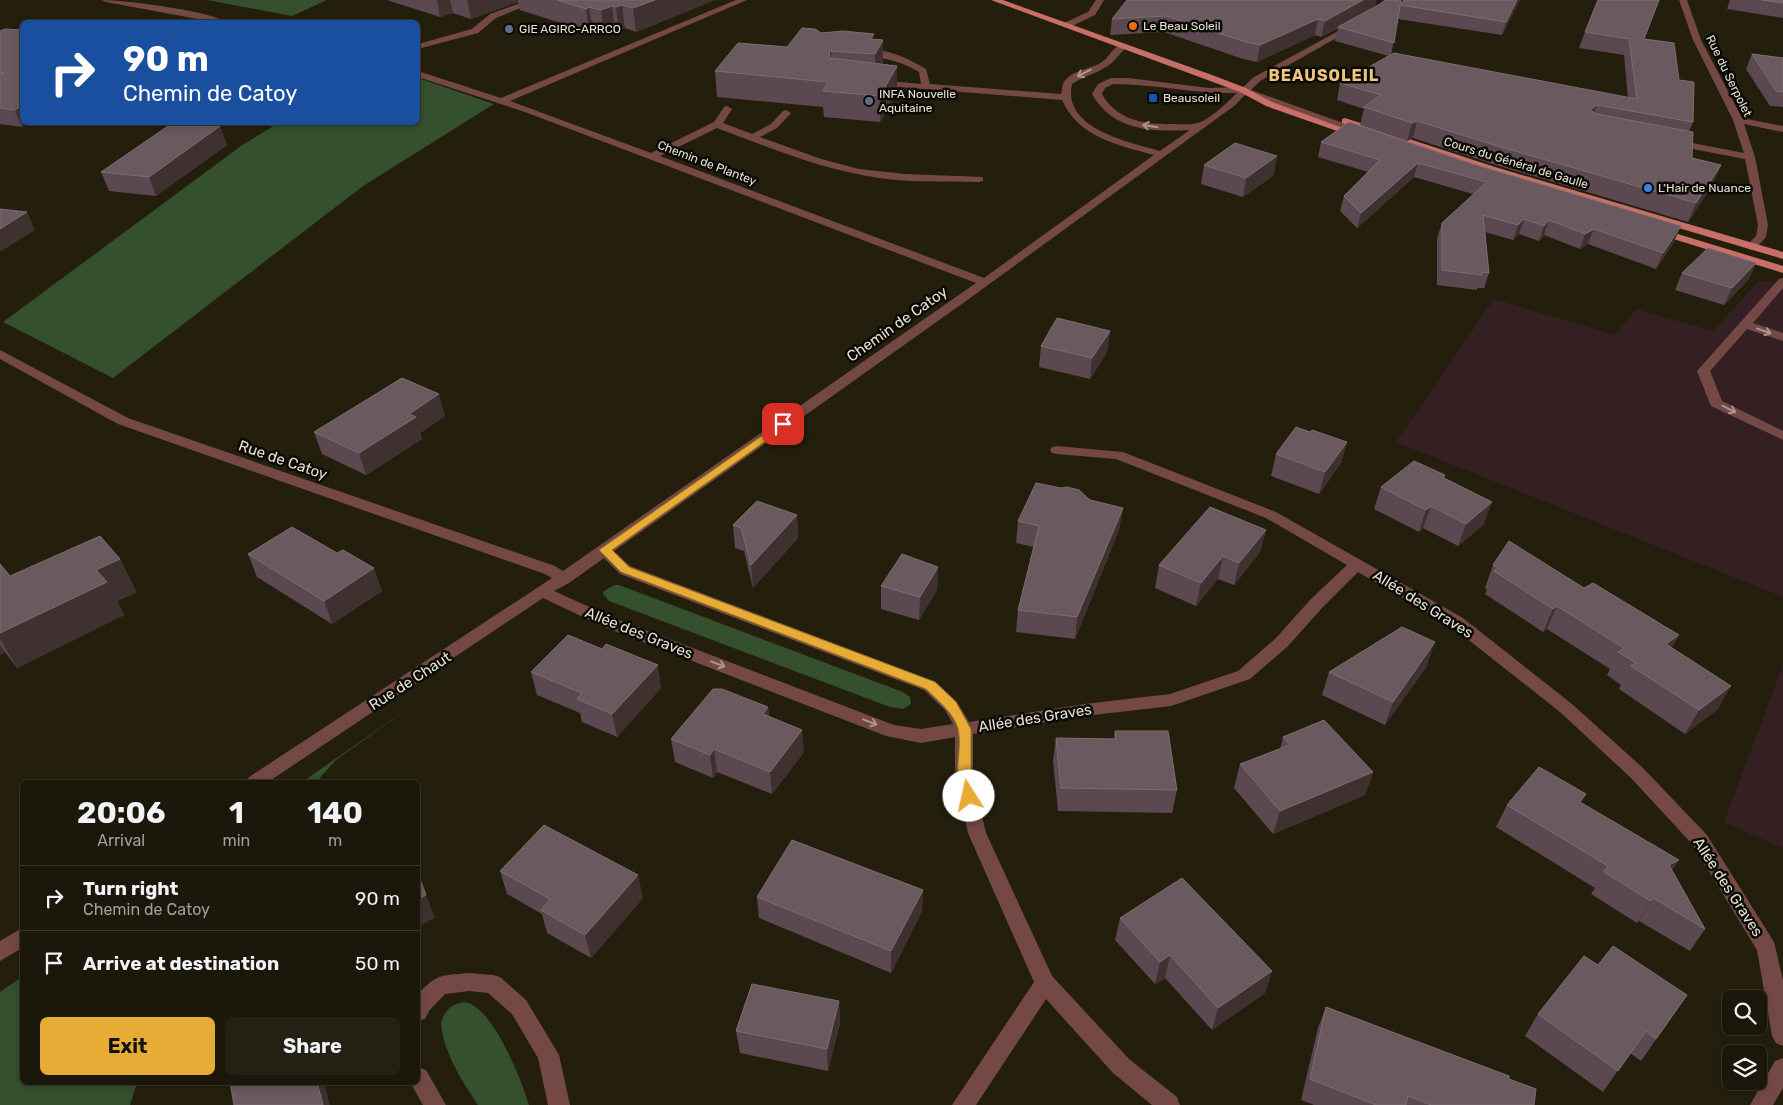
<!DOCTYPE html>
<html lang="en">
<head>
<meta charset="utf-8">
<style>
  :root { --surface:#1b170a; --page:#242013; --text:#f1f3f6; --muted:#a09f9c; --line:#39362b; --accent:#e7ac36 }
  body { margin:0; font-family:Rubik,sans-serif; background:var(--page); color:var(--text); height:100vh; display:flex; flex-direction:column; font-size:19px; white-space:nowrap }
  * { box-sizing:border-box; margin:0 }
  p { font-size:16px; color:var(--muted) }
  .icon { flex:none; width:28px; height:28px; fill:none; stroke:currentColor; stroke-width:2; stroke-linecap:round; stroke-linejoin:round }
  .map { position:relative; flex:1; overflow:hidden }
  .sheet { position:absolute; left:20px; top:780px; width:400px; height:305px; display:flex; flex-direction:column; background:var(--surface); border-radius:8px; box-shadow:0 2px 8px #0003,0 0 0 1px var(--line) }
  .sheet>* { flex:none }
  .guide { position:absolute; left:20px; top:20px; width:400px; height:105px; border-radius:8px; box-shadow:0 2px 8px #0003,0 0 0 1px var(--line); background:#1a4fa0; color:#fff; overflow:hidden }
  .fabs { position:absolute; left:1722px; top:990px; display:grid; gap:10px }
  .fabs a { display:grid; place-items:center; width:45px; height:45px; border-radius:8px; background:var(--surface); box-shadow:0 2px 8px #0003,0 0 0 1px var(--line); font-size:25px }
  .pin { position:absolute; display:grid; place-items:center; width:42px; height:42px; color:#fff; margin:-21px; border-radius:10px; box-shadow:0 2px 8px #0006 }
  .me { position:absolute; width:55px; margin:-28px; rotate:350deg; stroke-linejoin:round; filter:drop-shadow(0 0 4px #0008) }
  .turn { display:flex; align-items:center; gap:18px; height:105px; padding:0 20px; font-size:22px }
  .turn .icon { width:65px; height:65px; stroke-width:2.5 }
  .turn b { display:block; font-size:35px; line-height:42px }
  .eta { display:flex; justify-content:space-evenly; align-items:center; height:85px; text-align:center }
  .eta b { font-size:30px; font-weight:700; line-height:35px }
  .action { display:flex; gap:10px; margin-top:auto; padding:10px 20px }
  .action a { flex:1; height:58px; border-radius:8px; background:var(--accent); color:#111; font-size:20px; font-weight:700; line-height:58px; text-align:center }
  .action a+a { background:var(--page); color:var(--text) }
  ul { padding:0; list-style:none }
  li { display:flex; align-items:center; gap:15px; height:65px; padding:0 20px; border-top:1px solid var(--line) }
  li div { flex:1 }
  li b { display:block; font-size:19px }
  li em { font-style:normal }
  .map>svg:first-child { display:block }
</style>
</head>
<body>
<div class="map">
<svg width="1783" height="1105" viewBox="0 0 1783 1105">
  <rect width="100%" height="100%" fill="#241f0d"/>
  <g fill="#342022">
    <path d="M1759 281 1783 283V597L1396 442 1494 299 1615 335 1636 309 1713 331Z"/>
    <path d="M1783 665V848L1724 822Z"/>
  </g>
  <g fill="#34502c">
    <path d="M207 0H327L292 16Z"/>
    <path d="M418 78 494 104 363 186 113 378 3 322 241 146 278 123 418 122Z"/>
    <path d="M614 585H619L903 692 910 697 911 704 903 709 890 707 609 601 603 594V592Z"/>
    <path d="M409 708 336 760 316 782H302Z"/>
    <path d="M22 977V1082L137 1083 130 1105H0V992Z"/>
    <path d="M465 1002C493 1007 521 1079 529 1105H478C462 1081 443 1052 441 1023 445 1010 451 1004 465 1002Z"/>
  </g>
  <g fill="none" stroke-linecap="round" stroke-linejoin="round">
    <g fill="#744945" fill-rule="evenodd">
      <path d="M102 0C124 0 211 11 226 22H214L106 2Z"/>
      <path d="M529 0H540L496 18 478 33 418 49V44L472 29 490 14Z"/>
      <path d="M736 0H747L510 101 651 153 714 122 724 107 727 106 732 109 723 123 752 134 771 124 783 111 786 110 791 113 777 128 760 137 821 159 859 169 905 174 983 177V181L979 182C946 181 912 183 879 178 823 170 770 148 717 128L660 156 984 278 1154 155C1118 145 1078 137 1062 100L874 85 873 83 877 80 921 84 919 72C898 59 883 59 860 54V50C882 46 908 58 926 69L930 84 1061 94C1062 91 1062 85 1064 82 1072 70 1091 69 1102 62 1110 57 1114 43 1126 44V48C1120 53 1114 62 1109 65 1098 73 1084 76 1072 84 1062 129 1129 142 1160 151L1190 130C1151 132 1113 131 1092 94L1098 84 1111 78H1128L1209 88 1243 87 1254 77 1353 23 1357 25 1356 27 1260 81 1251 90 1368 132 1363 135 1360 134 1246 94 1234 106 966 301 614 551 630 566 936 682 957 702 969 722 1085 704 1170 694 1238 671 1276 638 1310 600 1347 565 1266 518 1116 459 1057 454 1052 453 1050 450 1052 447 1057 446 1123 452 1276 512 1463 618 1572 704 1643 768 1707 835 1774 942 1783 980V1046L1776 1043 1772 1036 1757 950 1693 845 1631 778 1560 712 1451 626 1358 572 1322 608 1288 646 1250 679 1171 706 1085 716 973 734V777L986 833 1052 976 1129 1059 1177 1097 1180 1105H1152L1113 1073 1046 999 976 1105H952L1034 982 968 833 955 777V737L921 743 886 736 602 626 543 598 268 782H246L249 777 552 578 545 574 118 424 0 359V350L128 418 555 566 563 571 976 283 525 112 418 77V71L501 98ZM1113 84C1154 84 1195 94 1237 93 1229 101 1209 120 1198 123 1191 125 1182 124 1175 124 1146 125 1117 121 1102 94L1105 88ZM604 558 620 574 924 690 945 710 953 724 921 729 894 725 614 618 554 591 569 583Z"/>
      <path d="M1096 0H1104L1095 15 1070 27H1064V23L1088 12Z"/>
      <path d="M1679 0H1687L1701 40 1742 118 1783 126V132L1744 124 1755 157 1768 225 1766 237 1755 249 1751 250 1745 247 1756 236 1758 225 1745 159 1672 145 1667 142 1672 139 1744 153 1733 120 1693 40Z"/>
      <path d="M1783 278V288L1753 323 1783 333V341L1747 329 1710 371 1722 401 1783 431V440L1711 406 1697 371 1779 279Z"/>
      <path d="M22 928V948L0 961V941Z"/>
      <path d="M469 973 493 975 500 977 526 1000 559 1055 570 1105H548L538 1058 512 1014 488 993 469 991 445 994 429 1011 425 1019 418 1021V994C438 973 440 976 469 973Z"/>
      <path d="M1783 1058V1088L1773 1105H1750L1775 1061Z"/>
      <path d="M418 1067 426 1070 446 1105H423L410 1082H418Z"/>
    </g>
    <g fill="#c87068" fill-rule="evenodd">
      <path d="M991 0H1003L1212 75 1246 88 1272 102 1362 135 1357 138 1354 137 1266 106 1240 92Z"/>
      <path d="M1345 118 1495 167 1783 252V259L1487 171 1342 123V119Z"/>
      <path d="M1658 228 1783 266V273L1654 233 1653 231Z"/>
    </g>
  </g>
  <g fill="#5b4850">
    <path d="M387 0H715L636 32 625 28 619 31 615 29 604 34 593 30 589 32 520 10 518 2 471 19 453 13 440 17Z"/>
    <path d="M1520 0 1502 35 1398 19 1391 55 1628 98 1624 55 1579 48 1585 32 1644 39 1679 80 1693 122 1689 131 1692 158 1721 165 1713 184 1688 222 1496 165 1413 138 1407 141 1360 125 1364 109 1337 100 1340 83 1389 56 1335 41 1338 28 1321 37 1315 35 1257 62 1243 59 1164 32 1110 35 1112 19 1376 4 1369 10 1401 4Z"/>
    <path d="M1730 0H1783V18L1727 9Z"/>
    <path d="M0 31 22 122H29L22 127 0 124Z"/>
    <path d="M821 33 883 40V65L897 66V92L880 122 824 117 823 107 717 97 715 71 787 47Z"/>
    <path d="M1752 54 1783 58V107L1770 106 1746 69Z"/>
    <path d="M1349 122 1674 242 1656 269 1588 244 1580 249 1544 235 1539 241 1519 234 1513 240 1485 232 1489 273 1484 288H1477V290L1437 285V238L1442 223 1473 194 1414 177 1357 228 1340 211 1344 196 1368 172 1318 157 1321 142Z"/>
    <path d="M220 126 227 145 156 196 109 191 101 172Z"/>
    <path d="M1204 165 1274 175 1243 197 1201 184Z"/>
    <path d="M1756 263 1748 280 1724 305 1675 290 1682 273Z"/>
    <path d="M1110 331 1107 352 1090 379 1039 367 1041 346Z"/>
    <path d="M445 416 420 433 422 439 366 475 322 454 314 432Z"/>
    <path d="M1347 442 1341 463 1319 494 1271 476 1276 454Z"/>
    <path d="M1445 475 1444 478 1484 524 1458 546 1423 528 1419 532 1374 509 1381 487Z"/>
    <path d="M1061 488 1090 500 1123 508 1119 530 1075 639 1016 632 1018 610 1034 547 1016 543 1018 521Z"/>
    <path d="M797 515 798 538 753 588 744 551 735 548 733 525Z"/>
    <path d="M1266 530 1260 552 1234 585 1218 579 1196 606 1155 588 1159 565Z"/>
    <path d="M248 554 382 591 332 624 257 577Z"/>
    <path d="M0 564 10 576 137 592 117 601 124 615 17 668 5 652 0 655Z"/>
    <path d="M1493 565 1672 648 1718 709 1685 734 1619 689 1621 685 1607 675 1610 669 1547 629 1543 632 1485 594 1487 589 1485 588Z"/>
    <path d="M938 567 937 590 919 620 881 609V586Z"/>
    <path d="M1427 666 1385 725 1322 695 1329 672Z"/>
    <path d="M531 672 661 688 617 737 582 722 580 713 537 695Z"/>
    <path d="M768 707 769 716 804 752 772 794 717 772 713 778 675 762 671 739Z"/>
    <path d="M1115 731 1177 790 1172 813 1058 811 1053 761 1056 738 1114 739Z"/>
    <path d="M1283 737 1373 772 1365 795 1273 834 1234 788 1240 764 1280 749Z"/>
    <path d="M1581 803 1672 871 1705 929 1690 951 1639 921 1637 923 1591 894 1595 888 1496 827 1507 805Z"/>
    <path d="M500 871 643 898 591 958 547 933 542 914 507 894Z"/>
    <path d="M923 890 922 911 891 973 759 918 757 897Z"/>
    <path d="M1120 918 1272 971 1265 993 1212 1030 1165 978 1155 984 1115 940Z"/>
    <path d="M1598 965 1687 995 1641 1061 1630 1053 1603 1092 1525 1036 1538 1014Z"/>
    <path d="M839 1001 840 1023 828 1071 740 1053 736 1031Z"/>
    <path d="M1326 1007 1509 1079 1534 1105H1314L1301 1100 1318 1028Z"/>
  </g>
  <g fill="#3f312f">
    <path d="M437 0H450L453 13 440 17Z"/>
    <path d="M467 0H518V2L471 19Z"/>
    <path d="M655 0H715L636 32 633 8Z"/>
    <path d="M1363 0H1377L1376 4 1369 10 1321 37 1325 21Z"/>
    <path d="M1517 0H1520L1502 35 1506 22Z"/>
    <path d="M622 5 625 28 619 31 616 7Z"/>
    <path d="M612 6 615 29 604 34 601 10Z"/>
    <path d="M589 7 593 30 589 32 586 9Z"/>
    <path d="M1318 19 1315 35 1257 62 1260 45Z"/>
    <path d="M883 40V65L875 79V54Z"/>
    <path d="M831 51 832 76 829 53Z"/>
    <path d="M897 66V92L880 122V96Z"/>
    <path d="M22 105V122H29L22 127 15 110Z"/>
    <path d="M1597 105 1591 122 1590 110Z"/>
    <path d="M1417 121 1413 138 1407 141 1412 123Z"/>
    <path d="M220 126 227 145 156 196 149 177Z"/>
    <path d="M1277 156 1274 175 1243 197 1246 178Z"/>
    <path d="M1418 163 1414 177 1357 228 1361 213Z"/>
    <path d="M1721 165 1713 184 1688 222 1696 203Z"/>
    <path d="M27 212 35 230 0 252V229Z"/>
    <path d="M1524 219 1519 234 1513 240 1518 225Z"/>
    <path d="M1549 220 1544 235 1539 241 1544 226Z"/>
    <path d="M1681 226 1674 242 1656 269 1663 253Z"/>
    <path d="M1594 229 1588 244 1580 249 1585 234Z"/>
    <path d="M1756 263 1748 280 1724 305 1732 288Z"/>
    <path d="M1110 331 1107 352 1090 379 1092 358Z"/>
    <path d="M439 394 445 416 420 433 422 439 366 475 359 453 409 414Z"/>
    <path d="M1347 442 1341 463 1319 494 1325 472Z"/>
    <path d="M1492 502 1484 524 1458 546 1466 524Z"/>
    <path d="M1431 506 1423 528 1419 532 1426 510Z"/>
    <path d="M1123 508 1119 530 1075 639 1077 617Z"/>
    <path d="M797 515 798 538 753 588 751 565Z"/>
    <path d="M1266 530 1260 552 1234 585 1239 563Z"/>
    <path d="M1223 556 1218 579 1196 606 1201 583Z"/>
    <path d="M120 559 137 592 117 601 124 615 17 668 0 639V633L96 570Z"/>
    <path d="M938 567 937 590 919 620 920 597Z"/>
    <path d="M374 568 382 591 332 624 324 601Z"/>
    <path d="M1557 606 1547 629 1543 632 1553 609Z"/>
    <path d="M1679 635 1666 658V644Z"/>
    <path d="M1435 642 1427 666 1385 725 1393 702Z"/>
    <path d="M0 645 5 652 0 655Z"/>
    <path d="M658 665 661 688 617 737 612 714Z"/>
    <path d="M1731 686 1718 709 1685 734 1699 710Z"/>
    <path d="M768 707 770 730 763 714Z"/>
    <path d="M802 730 804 752 772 794 770 772Z"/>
    <path d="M714 749 717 772 713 778 710 755Z"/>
    <path d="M1373 772 1365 795 1273 834 1280 811Z"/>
    <path d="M1679 860 1665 882 1669 865Z"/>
    <path d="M638 875 643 898 591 958 585 935Z"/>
    <path d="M923 890 922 911 891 973V951Z"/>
    <path d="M426 895 435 918 418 927V899Z"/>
    <path d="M1653 898 1639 921 1637 923 1651 901Z"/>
    <path d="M1170 955 1165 978 1155 984 1160 962Z"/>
    <path d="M1272 971 1265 993 1212 1030 1218 1008Z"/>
    <path d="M839 1001 840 1023 828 1071 827 1049Z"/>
    <path d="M317 1082H331L325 1086 330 1105H323Z"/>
  </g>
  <g fill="#6a595e" stroke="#7d6e71">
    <path d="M557 0H655L633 8 622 5 616 7 612 6 601 10 589 7 586 9Z"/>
    <path d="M1127 0H1363L1325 21 1318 19 1260 45 1246 42 1166 16 1112 19Z"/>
    <path d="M1385 0H1401V4L1404 0H1517L1506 22 1400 5 1394 43 1338 27 1380 4Z"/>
    <path d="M1598 0H1659L1644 39 1674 43 1679 80 1694 82 1693 122 1597 105 1590 110 1597 114 1693 132 1692 158 1721 165 1696 203 1501 147 1417 121 1412 123 1364 107 1381 95 1340 83 1394 53 1637 99 1629 39 1585 32Z"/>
    <path d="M1762 0H1783V3Z"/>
    <path d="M802 28 815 29 821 33 843 31 874 34 871 39 883 40 875 54 831 51 829 53 830 58 897 66 880 96 823 91 828 82 715 71 738 43 787 47Z"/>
    <path d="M5 29 22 30V105L15 110 0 108V74L4 73 0 72V31Z"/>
    <path d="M1752 54 1783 58V92L1776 91Z"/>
    <path d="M174 122H188L220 126 149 177 101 172Z"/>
    <path d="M1349 122 1473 164 1681 226 1663 253 1594 229 1585 234 1549 220 1544 226 1524 219 1518 225 1483 215 1489 273 1482 272V275L1442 270V223L1487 182 1418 163 1361 213 1344 196 1380 160 1321 142Z"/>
    <path d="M1235 143 1277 156 1246 178 1204 165Z"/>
    <path d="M0 209 27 212 0 229Z"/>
    <path d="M1708 248 1756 263 1732 288 1682 273Z"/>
    <path d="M1057 318 1110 331 1092 358 1041 346Z"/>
    <path d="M402 378 439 394 409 414 416 417 359 453 314 432Z"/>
    <path d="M1296 427 1310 432 1312 430 1347 442 1325 472 1276 454Z"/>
    <path d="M1414 461 1445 475 1442 477 1492 502 1466 524 1431 506 1426 510 1381 487Z"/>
    <path d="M1036 483 1061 488 1067 487 1079 490 1090 500 1123 508 1077 617 1018 610 1039 526 1018 521Z"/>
    <path d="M757 501 797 515 751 565 741 528 733 525Z"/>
    <path d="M1210 507 1266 530 1239 563 1223 556 1201 583 1159 565Z"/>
    <path d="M292 527 337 553 343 550 374 568 324 601 248 554Z"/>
    <path d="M100 536 120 559 96 570 107 582 0 633V564L10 576Z"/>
    <path d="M1509 541 1584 588 1593 583 1679 635 1666 644 1731 686 1699 710 1631 666 1636 663 1618 652 1624 648 1557 606 1553 609 1494 571 1499 568 1493 565Z"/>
    <path d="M902 554 938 567 920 597 881 586Z"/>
    <path d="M1402 627 1435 642 1393 702 1329 672Z"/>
    <path d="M568 635 602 649 606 644 658 665 612 714 577 699 582 693 531 672Z"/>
    <path d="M713 689H722L768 707 763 714 802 730 770 772 714 749 710 755 671 739Z"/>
    <path d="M1324 720 1373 772 1280 811 1240 764 1290 745 1283 737Z"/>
    <path d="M1115 731H1168L1177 790 1061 788 1056 738 1116 739Z"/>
    <path d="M1539 767 1586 794 1580 802 1679 860 1669 865 1705 929 1653 898 1651 901 1604 872 1608 866 1507 805Z"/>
    <path d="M544 825 638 875 585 935 541 910 550 899 500 871Z"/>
    <path d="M792 840 923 890 891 951 757 897Z"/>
    <path d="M418 874 426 895 418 899Z"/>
    <path d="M1182 878 1272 971 1218 1008 1170 955 1160 962 1120 918Z"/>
    <path d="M1613 946 1687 995 1656 1039 1646 1031 1618 1071 1538 1014 1584 956 1598 965Z"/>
    <path d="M752 984 839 1001 827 1049 736 1031Z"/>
    <path d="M1326 1007 1509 1076V1079L1536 1089 1534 1105H1431L1408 1096 1406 1105H1376L1310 1079Z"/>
    <path d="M230 1082H317L323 1105H234Z"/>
  </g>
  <defs><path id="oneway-shaft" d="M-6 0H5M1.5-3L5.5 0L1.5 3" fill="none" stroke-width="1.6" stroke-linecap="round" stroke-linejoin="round" transform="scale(1.25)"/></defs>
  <g stroke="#ac958d">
    <use href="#oneway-shaft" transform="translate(1084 73) rotate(153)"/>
    <use href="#oneway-shaft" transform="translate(1150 126) rotate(-170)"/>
    <use href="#oneway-shaft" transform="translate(1764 331) rotate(19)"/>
    <use href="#oneway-shaft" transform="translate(1729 409) rotate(27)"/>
    <use href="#oneway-shaft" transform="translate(718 664) rotate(21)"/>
    <use href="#oneway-shaft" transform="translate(870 722) rotate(21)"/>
  </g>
  <path fill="#e7ac36" stroke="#967023" d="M783 421 787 422V426L612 550 629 567 935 682 956 702 971 729V777L975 796 973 800 969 802 964 800C951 776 963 751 958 729 954 713 937 700 926 689L621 572 599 550Z"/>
  <circle fill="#e8710a" stroke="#0b0903" stroke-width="2" cx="1133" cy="26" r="5"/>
  <g fill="#5c6f8a" stroke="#0b0903" stroke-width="2">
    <circle cx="509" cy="29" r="5"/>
    <circle cx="869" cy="101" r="5"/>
  </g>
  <rect fill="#1a4fb4" stroke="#0b0903" stroke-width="2" x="1148" y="93" width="10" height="10" rx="2.5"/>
  <circle fill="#3f7fe0" stroke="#0b0903" stroke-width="2" cx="1648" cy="188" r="5"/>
  <g text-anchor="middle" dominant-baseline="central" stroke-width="5" stroke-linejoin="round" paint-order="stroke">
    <g font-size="12" fill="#e3e1d5" stroke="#0b0903" text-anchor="start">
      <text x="1143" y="26">Le Beau Soleil</text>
      <text x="519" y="29">GIE AGIRC-ARRCO</text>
      <text x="879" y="94">INFA Nouvelle<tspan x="879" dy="14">Aquitaine</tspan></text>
      <text x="1163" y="98">Beausoleil</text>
      <text x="1658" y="188">L'Hair de Nuance</text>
    </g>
    <g font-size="12" fill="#e3e1d5" stroke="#0b0903">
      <text transform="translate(1729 76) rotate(64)">Rue du Serpolet</text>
      <text transform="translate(707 163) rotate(21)">Chemin de Plantey</text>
      <text transform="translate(1516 163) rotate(17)">Cours du Général de Gaulle</text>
    </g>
    <g font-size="15" fill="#e3e1d5" stroke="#0b0903">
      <text transform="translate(897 324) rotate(-35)">Chemin de Catoy</text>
      <text transform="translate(283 460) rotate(19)">Rue de Catoy</text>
      <text transform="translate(1423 604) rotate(32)">Allée des Graves</text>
      <text transform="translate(639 633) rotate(22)">Allée des Graves</text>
      <text transform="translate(410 681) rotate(-33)">Rue de Chaut</text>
      <text transform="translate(1035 718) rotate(-9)">Allée des Graves</text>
      <text transform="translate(1728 887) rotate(57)">Allée des Graves</text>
    </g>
    <g font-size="16" font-weight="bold" letter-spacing="1" fill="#edc57e" stroke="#0b0903">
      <text x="1324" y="75">BEAUSOLEIL</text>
    </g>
  </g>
</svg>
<div class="fabs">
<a><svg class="icon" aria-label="search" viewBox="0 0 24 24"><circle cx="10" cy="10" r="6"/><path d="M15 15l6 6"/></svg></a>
<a><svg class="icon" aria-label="layers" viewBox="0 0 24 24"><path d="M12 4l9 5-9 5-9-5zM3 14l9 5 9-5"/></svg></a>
</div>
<div class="pin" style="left:783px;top:424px;background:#d93025"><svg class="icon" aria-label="arrive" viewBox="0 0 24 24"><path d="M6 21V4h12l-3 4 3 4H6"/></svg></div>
<svg class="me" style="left:969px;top:796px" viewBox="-20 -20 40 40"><circle r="19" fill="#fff"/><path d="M0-13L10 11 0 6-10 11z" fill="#e7ac36"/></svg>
<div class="guide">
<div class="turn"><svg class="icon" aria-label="right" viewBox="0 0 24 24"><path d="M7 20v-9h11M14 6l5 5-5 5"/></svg><div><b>90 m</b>Chemin de Catoy</div></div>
</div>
<section class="sheet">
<div class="eta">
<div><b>20:06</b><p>Arrival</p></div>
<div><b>1</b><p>min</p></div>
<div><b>140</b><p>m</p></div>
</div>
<ul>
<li><svg class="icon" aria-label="right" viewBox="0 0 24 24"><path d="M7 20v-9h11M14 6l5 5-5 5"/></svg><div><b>Turn right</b><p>Chemin de Catoy</p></div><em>90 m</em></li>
<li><svg class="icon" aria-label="arrive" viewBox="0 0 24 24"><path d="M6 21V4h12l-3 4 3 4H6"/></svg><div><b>Arrive at destination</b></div><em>50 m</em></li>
</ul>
<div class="action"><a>Exit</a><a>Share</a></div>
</section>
</div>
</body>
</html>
